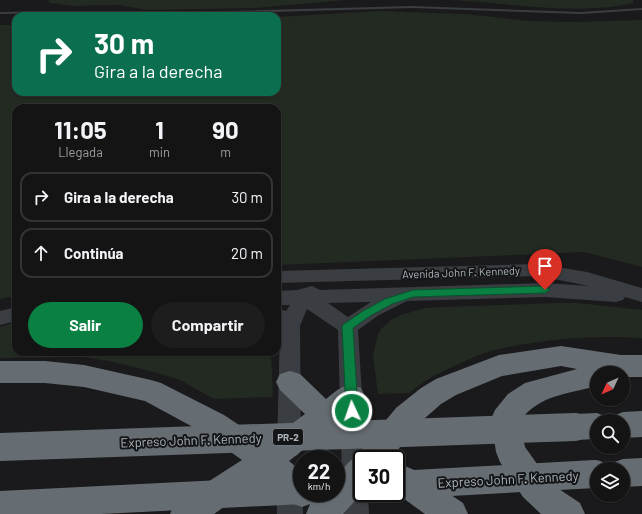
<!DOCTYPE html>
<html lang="es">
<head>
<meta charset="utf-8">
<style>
  :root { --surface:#141415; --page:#1d1d1e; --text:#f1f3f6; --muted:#9d9ea0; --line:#333334; --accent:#0b8043 }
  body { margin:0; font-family:Barlow,sans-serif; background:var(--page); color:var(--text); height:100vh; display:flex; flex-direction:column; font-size:15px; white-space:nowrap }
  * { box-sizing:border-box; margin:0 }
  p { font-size:13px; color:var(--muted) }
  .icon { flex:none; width:22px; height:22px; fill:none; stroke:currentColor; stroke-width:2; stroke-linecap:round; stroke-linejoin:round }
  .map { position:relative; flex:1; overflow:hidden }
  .sheet { position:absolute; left:12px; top:104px; width:269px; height:252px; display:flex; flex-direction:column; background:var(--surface); border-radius:12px; box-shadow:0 1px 3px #0004,0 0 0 1px var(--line) }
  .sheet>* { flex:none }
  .banner { position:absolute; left:12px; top:12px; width:269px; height:84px; border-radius:12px; box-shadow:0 1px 3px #0004,0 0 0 1px var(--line); background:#0b6e4f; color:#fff; overflow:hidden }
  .needle { width:26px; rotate:226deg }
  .tools { position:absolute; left:590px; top:366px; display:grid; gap:8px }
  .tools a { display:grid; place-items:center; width:40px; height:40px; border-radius:50%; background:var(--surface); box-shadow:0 1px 3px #0004,0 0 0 1px var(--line); font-size:20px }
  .speed { position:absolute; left:293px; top:450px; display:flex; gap:8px; font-size:20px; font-weight:700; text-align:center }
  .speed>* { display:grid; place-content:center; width:52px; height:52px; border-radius:50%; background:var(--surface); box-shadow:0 1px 3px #0004,0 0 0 1px var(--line); line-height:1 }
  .speed small { font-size:10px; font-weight:400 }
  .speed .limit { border:2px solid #111; border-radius:6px; background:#fff; color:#111 }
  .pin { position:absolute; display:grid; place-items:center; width:34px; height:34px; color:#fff; margin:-41px -17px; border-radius:50% 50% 50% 0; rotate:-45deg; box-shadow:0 0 4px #0007 }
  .pin .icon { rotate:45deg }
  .me { position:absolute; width:44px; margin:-22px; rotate:357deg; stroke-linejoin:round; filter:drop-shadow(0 0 3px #0008) }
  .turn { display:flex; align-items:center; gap:14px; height:84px; padding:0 16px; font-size:18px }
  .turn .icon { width:52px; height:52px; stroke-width:2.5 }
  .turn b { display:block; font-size:28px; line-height:34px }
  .eta { display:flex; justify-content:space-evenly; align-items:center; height:68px; text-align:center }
  .eta b { font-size:24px; font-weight:700; line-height:28px }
  .action { display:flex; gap:8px; margin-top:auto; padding:8px 16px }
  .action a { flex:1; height:46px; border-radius:24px; background:var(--accent); color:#fff; font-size:16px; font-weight:700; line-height:46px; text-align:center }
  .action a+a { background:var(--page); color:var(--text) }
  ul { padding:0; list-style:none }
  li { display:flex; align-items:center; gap:12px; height:50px; margin:0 8px 6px; padding:0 8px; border:2px solid var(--line); border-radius:12px }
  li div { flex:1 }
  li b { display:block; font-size:15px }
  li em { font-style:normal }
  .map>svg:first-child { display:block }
</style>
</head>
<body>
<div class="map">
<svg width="642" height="514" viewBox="0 0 642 514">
  <rect width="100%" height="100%" fill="#1a1a1c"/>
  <g fill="#222a21">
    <path d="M48 0H345L257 8 148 10 119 5 73 6 50 3Z"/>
    <path d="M452 0H633V3C578 16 509 3 452 0Z"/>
    <path d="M379 11 465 14 530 21 570 22 642 20V267L584 252 277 265V108H16V296L0 299V25H16V92H277V17Z"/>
    <path d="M559 303H578L642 310V338C592 335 540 339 491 351 476 355 462 363 448 369 435 375 421 382 410 393L378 394 373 356 378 334 381 329 391 320 401 315 425 308 441 307Z"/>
    <path d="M16 322V352H271L273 397 214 399 180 380 154 372 109 361 83 357 0 358V327Z"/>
  </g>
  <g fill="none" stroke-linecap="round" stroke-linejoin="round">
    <path fill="#3a3d41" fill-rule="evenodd" d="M412 6 581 12 642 8V10L581 14 412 8 131 16 52 13 0 14V12L52 11 112 14Z"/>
    <g fill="#3a3d41" fill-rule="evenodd">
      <path d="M539 264 587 272 642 288V302L625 297 623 300 616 302 545 297 407 301 379 315 358 330 366 459H362V493H368L369 514H343L338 330 307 309 300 326 301 447 298 455 289 458 280 455 277 447 280 329 277 326V308L286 311 290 305H277V291L297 290 312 286 320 290 545 283 589 286 539 276 277 283V271ZM371 302 348 317 328 303Z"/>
      <path d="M16 307V321L0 325V311Z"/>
      <path d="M289 469 298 473 302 481 303 514H277L276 481 280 473Z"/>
    </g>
    <g fill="#666d72" fill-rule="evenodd">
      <path d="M561 346 621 355H642V377H623V373H597V386C567 394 539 395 520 421L525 447 545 475 559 489 580 503 585 514H541L523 497 500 462 496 452 491 419 495 410 508 394 525 383 577 369 561 366 502 376 456 395 441 404 416 426 391 459H362V493L343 514H306L310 504 302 507 291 503 265 478 214 514H170L175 503 242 460 204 433 145 401 84 387 45 383H0V361H45L84 365 151 380 161 383 224 415 266 443 305 414 280 390 276 382 280 374 290 371 300 374 326 399C339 389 344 382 361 388L365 396 361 404 345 416 349 425 345 434 335 438 324 433 289 461 302 472V493H317L315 498 320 493H336V476L351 460 359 457 362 449 396 408 421 388 436 379 499 355Z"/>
      <path d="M642 411V437L623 438V421H610L613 416 623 412Z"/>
      <path d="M597 413 607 417 609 421H597V439L575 440 565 436 561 427 565 418 575 414Z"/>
      <path d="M642 458V486L623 487V469H609L612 463 623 459Z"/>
      <path d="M403 465 414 470 463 503 468 514H425L396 493V468Z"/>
    </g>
    <g stroke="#666d72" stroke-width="28">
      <path d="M0 447 575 427"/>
      <path d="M396 485 595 474"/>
      <path d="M336 488 362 486"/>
      <path d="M0 505 302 490"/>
    </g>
  </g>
  <path fill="#0b8043" stroke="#07532c" d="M545 286 550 290 545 293 413 297 392 304 370 316 353 328 358 411 356 415 352 416 348 415 346 411 342 326 344 324 363 311 385 299 413 290Z"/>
  <g text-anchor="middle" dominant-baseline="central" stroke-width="4" stroke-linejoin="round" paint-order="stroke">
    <rect fill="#141517" stroke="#7e858a" stroke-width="1" x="273" y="429" width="30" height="16" rx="3"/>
    <g font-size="10" font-weight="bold" fill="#acb5bc">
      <text x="288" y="437">PR-2</text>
    </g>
    <g font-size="11" fill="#acb5bc" stroke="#141517">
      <text transform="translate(461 272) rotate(-2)">Avenida John F. Kennedy</text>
    </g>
    <g font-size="13" fill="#acb5bc" stroke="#141517">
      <text transform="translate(191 440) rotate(-2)">Expreso John F. Kennedy</text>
      <text transform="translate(508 479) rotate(-3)">Expreso John F. Kennedy</text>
    </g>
  </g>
</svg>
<div class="tools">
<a><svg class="needle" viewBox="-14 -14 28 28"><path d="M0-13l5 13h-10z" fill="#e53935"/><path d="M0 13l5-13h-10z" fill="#9d9ea0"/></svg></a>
<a><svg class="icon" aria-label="search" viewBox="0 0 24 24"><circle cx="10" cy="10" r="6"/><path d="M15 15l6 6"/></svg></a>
<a><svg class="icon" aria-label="layers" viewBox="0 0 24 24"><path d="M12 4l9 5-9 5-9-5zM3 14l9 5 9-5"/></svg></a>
</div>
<div class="speed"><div>22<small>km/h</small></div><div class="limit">30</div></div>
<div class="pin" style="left:545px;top:290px;background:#d93025"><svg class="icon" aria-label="arrive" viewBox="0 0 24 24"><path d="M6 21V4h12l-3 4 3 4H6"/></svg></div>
<svg class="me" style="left:352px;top:411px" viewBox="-20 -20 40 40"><circle r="17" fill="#0b8043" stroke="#fff" stroke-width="3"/><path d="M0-11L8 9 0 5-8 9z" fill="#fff"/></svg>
<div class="banner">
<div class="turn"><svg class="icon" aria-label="right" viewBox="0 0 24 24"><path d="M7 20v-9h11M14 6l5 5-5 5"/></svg><div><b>30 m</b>Gira a la derecha</div></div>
</div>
<section class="sheet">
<div class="eta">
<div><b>11:05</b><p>Llegada</p></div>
<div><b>1</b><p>min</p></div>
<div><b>90</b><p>m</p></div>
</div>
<ul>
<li><svg class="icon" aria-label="right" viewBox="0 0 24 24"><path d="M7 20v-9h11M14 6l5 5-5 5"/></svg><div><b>Gira a la derecha</b></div><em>30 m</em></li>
<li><svg class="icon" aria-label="ahead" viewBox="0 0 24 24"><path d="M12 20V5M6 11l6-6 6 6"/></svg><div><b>Continúa</b></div><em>20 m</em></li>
</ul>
<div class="action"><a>Salir</a><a>Compartir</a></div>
</section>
</div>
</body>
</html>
